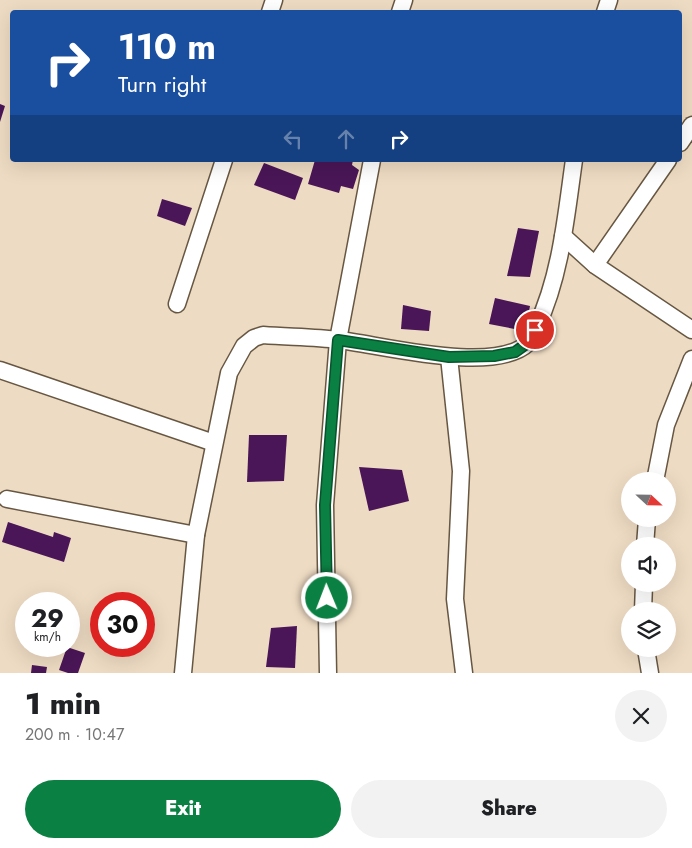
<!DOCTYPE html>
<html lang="en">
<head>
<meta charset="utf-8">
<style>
  :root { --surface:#fff; --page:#f2f2f2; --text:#202124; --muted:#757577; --accent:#0b8043 }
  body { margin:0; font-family:Jost,sans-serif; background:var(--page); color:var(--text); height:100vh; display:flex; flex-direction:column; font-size:19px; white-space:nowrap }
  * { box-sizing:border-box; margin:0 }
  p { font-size:16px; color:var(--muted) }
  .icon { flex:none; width:28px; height:28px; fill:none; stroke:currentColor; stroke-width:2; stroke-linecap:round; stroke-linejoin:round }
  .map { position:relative; height:673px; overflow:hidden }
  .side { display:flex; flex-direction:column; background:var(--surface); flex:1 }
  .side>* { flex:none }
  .hud { position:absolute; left:10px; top:10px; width:672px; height:152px; border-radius:5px; box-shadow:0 5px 20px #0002; background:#1a4fa0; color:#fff; overflow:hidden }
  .needle { width:32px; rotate:112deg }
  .fabs { position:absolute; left:621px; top:472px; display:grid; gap:10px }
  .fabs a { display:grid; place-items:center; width:55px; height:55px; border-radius:50%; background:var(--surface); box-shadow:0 5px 20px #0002; font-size:25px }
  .speed { position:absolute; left:15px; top:592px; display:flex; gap:10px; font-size:25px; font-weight:700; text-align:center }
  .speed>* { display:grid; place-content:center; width:65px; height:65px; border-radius:50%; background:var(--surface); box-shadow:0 5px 20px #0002; line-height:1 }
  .speed small { font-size:12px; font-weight:400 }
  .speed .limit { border:8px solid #d22; background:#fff; color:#111 }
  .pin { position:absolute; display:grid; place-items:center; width:42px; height:42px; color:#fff; margin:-21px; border:2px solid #fff; border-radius:50%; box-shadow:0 1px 5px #0007 }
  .me { position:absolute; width:55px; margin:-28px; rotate:359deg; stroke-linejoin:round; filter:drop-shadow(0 0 4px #0008) }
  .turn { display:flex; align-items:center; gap:18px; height:105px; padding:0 25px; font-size:22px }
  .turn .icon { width:65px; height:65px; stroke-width:2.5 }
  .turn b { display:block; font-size:35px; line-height:42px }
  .lanes { display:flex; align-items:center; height:48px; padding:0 25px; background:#0003; justify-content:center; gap:25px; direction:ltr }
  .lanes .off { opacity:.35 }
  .round { display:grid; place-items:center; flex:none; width:52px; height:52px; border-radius:26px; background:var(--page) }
  .summary { display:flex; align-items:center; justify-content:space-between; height:85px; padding:0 25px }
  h1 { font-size:30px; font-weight:800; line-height:38px }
  .primary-button { display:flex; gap:10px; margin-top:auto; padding:10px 25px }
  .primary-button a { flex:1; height:58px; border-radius:30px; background:var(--accent); color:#fff; font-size:20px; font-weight:800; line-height:58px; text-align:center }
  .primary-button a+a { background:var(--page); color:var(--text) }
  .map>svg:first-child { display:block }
</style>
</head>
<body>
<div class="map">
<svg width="692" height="673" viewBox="0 0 692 673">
  <rect width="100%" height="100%" fill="#eedbc3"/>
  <g fill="#4a1657">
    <path d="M0 104 5 106 0 122Z"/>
    <path d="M315 160H353L352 165 359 170 353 189 341 186 339 193 308 184Z"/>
    <path d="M264 163 303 178 295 200 254 185Z"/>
    <path d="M162 199 192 208 185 226 157 216Z"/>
    <path d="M518 228 539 231 530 277 507 276Z"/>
    <path d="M495 298 530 306 525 331 489 324Z"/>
    <path d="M403 305 431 311 429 331 401 329Z"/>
    <path d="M249 435H287L284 481 247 482Z"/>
    <path d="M359 467 402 470 409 501 369 511Z"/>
    <path d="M8 522 53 537 54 532 71 538 64 562 2 542Z"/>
    <path d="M297 626 295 668 266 667 271 628Z"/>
    <path d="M67 647 85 653 78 673H68L59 670Z"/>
    <path d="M32 665 47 667 46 673H31Z"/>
  </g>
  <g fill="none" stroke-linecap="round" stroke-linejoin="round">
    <defs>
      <g id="minor">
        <path d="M270 12 274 0"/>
        <path d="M400 12 404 0"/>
        <path d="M605 12 609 0"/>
        <path d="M680 143 692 125"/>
        <path d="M563 236 595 265 692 330"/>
        <path d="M595 265 668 160"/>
        <path d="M177 304 224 160"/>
        <path d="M449 357 461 471 455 599 464 673"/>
        <path d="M0 370 214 443"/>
        <path d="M655 481 666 425 692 359"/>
        <path d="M7 499 196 535"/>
        <path d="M645 546 647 519"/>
        <path d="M643 611 644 584"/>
        <path d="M646 649 650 673"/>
        <path d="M183 673 196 535 229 373 244 346 254 338 263 335C288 337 314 337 339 340 382 345 495 375 528 343 532 339 534 331 537 326 561 275 566 216 574 160"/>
        <path d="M328 673 325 505 338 340 372 160"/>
      </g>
    </defs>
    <use href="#minor" stroke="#675742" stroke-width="19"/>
    <use href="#minor" stroke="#fff" stroke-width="16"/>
  </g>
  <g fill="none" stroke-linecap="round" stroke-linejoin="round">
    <defs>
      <path id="route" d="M327 598 325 505 338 340 449 357 494 356 515 352 529 342 535 330"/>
    </defs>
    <use href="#route" stroke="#07532c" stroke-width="12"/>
    <use href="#route" stroke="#0b8043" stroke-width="9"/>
  </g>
</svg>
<div class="fabs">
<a><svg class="needle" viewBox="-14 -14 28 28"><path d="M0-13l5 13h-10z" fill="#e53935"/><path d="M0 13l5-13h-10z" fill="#757577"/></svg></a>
<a><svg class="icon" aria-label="sound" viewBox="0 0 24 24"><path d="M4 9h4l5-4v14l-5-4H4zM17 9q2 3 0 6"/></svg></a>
<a><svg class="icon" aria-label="layers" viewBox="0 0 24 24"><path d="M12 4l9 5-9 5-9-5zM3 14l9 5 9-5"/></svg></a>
</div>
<div class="speed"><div>29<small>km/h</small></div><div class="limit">30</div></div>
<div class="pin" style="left:535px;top:330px;background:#d93025"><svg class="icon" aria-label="arrive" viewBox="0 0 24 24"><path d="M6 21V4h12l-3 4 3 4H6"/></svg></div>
<svg class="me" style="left:327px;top:598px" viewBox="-20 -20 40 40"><circle r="17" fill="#0b8043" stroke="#fff" stroke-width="3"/><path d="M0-11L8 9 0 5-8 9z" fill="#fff"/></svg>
<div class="hud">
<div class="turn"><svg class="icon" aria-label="right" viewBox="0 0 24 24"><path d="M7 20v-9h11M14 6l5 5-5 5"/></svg><div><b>110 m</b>Turn right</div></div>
<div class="lanes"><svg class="icon off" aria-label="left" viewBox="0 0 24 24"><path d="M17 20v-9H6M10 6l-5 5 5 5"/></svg><svg class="icon off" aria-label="ahead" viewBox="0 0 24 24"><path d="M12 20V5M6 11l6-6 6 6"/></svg><svg class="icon" aria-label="right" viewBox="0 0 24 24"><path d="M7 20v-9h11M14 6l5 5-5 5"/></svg></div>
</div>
</div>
<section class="side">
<div class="summary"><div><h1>1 min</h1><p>200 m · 10:47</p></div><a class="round"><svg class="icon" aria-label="close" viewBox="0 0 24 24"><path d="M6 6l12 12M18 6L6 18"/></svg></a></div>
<div class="primary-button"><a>Exit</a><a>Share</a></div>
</section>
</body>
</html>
